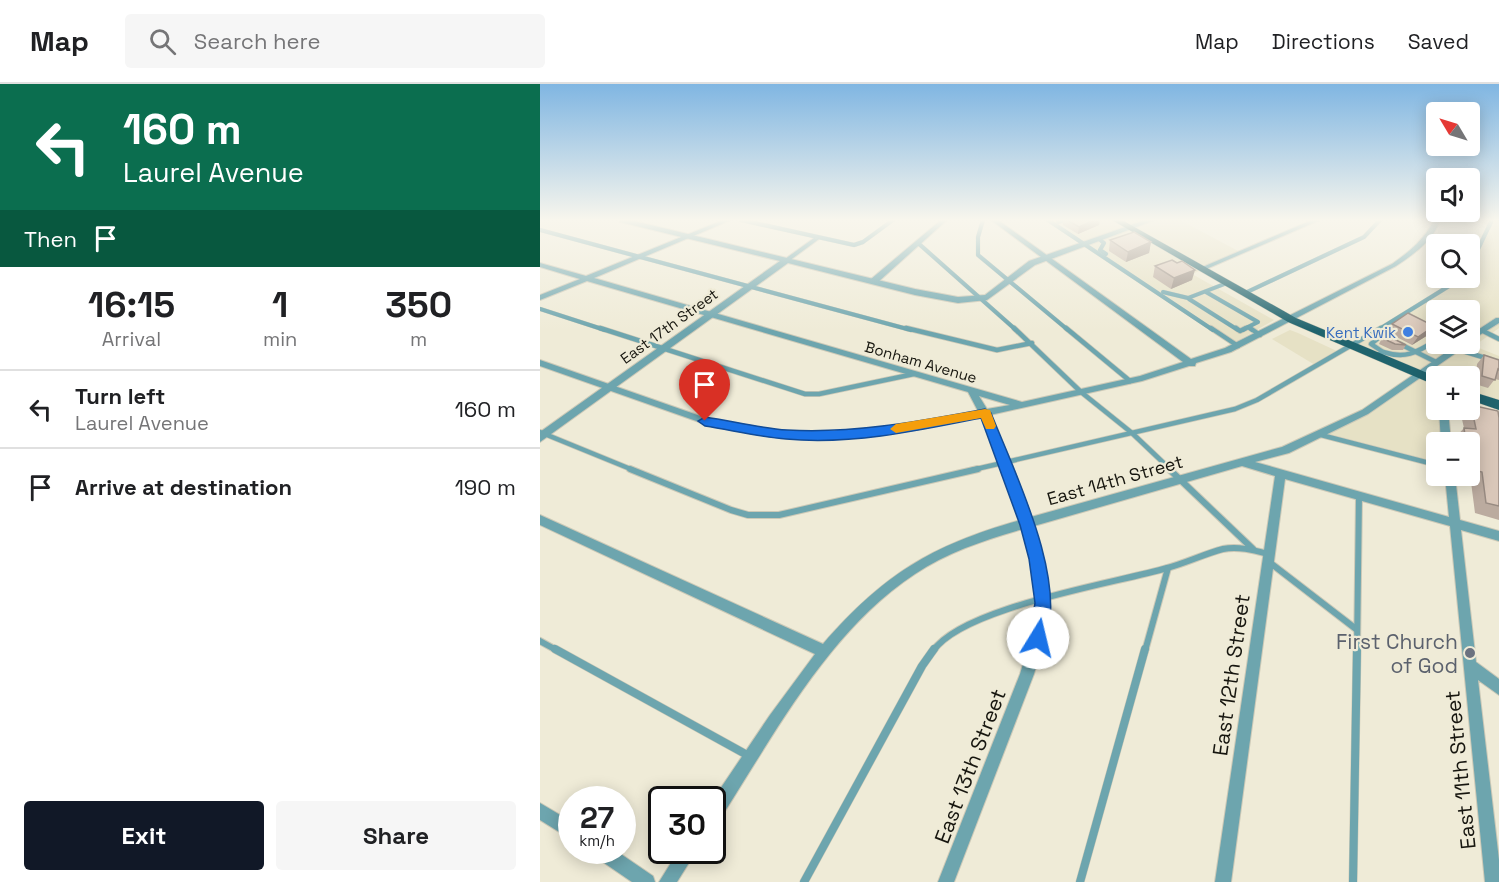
<!DOCTYPE html>
<html lang="en">
<head>
<meta charset="utf-8">
<style>
  :root { --surface:#fff; --page:#f6f6f6; --text:#202124; --muted:#757577; --line:#e0e0e0; --accent:#111827 }
  body { margin:0; font-family:"Space Grotesk",sans-serif; background:var(--page); color:var(--text); height:100vh; display:flex; flex-direction:column; font-size:22px; white-space:nowrap }
  * { box-sizing:border-box; margin:0 }
  p { font-size:20px; color:var(--muted) }
  .icon { flex:none; width:33px; height:33px; fill:none; stroke:currentColor; stroke-width:2; stroke-linecap:round; stroke-linejoin:round }
  .map { position:relative; flex:1; overflow:hidden }
  .sheet { display:flex; flex-direction:column; background:var(--surface); width:540px }
  .sheet>* { flex:none }
  .guide { background:#0b6e4f; color:#fff; overflow:hidden }
  .needle { width:39px; rotate:308deg }
  .controls { position:absolute; left:886px; top:18px; display:grid; gap:12px }
  .controls a { display:grid; place-items:center; width:54px; height:54px; border-radius:6px; background:var(--surface); box-shadow:0 3px 15px #0003; font-size:30px }
  .speed { position:absolute; left:18px; top:702px; display:flex; gap:12px; font-size:30px; font-weight:700; text-align:center }
  .speed>* { display:grid; place-content:center; width:78px; height:78px; border-radius:50%; background:var(--surface); box-shadow:0 3px 15px #0003; line-height:1 }
  .speed small { font-size:15px; font-weight:400 }
  .speed .limit { border:3px solid #111; border-radius:9px; background:#fff; color:#111 }
  .pin { position:absolute; display:grid; place-items:center; width:51px; height:51px; color:#fff; margin:-62px -26px; border-radius:50% 50% 50% 0; rotate:-45deg; box-shadow:0 0 6px #0007 }
  .pin .icon { rotate:45deg }
  .me { position:absolute; width:66px; margin:-33px; rotate:9deg; stroke-linejoin:round; filter:drop-shadow(0 0 4px #0008) }
  .turn { display:flex; align-items:center; gap:21px; height:126px; padding:0 24px; font-size:27px }
  .turn .icon { width:78px; height:78px; stroke-width:2.5 }
  .turn b { display:block; font-size:42px; line-height:51px }
  .then { display:flex; align-items:center; height:57px; padding:0 24px; background:#0003; gap:12px; font-size:22px }
  .eta { display:flex; justify-content:space-evenly; align-items:center; height:102px; text-align:center }
  .eta b { font-size:36px; font-weight:600; line-height:42px }
  .cta { display:flex; gap:12px; margin-top:auto; padding:12px 24px }
  .cta a { flex:1; height:69px; border-radius:6px; background:var(--accent); color:#fff; font-size:24px; font-weight:600; line-height:69px; text-align:center }
  .cta a+a { background:var(--page); color:var(--text) }
  ul { padding:0; list-style:none }
  li { display:flex; align-items:center; gap:18px; height:78px; padding:0 24px; border-top:2px solid var(--line) }
  li div { flex:1 }
  li b { display:block; font-size:22px }
  li em { font-style:normal }
  header { display:flex; align-items:center; gap:36px; box-sizing:border-box; height:84px; padding:0 30px; background:var(--surface); border-bottom:2px solid var(--line) }
  header strong { font-size:28px }
  nav { display:flex; gap:33px; margin-inline-start:auto; font-size:21px }
  .search { width:420px; height:54px; background:var(--page); display:flex; align-items:center; gap:15px; box-sizing:border-box; padding:0 21px; border-radius:6px; color:var(--muted); font-size:22px }
  main { display:flex; flex:1; min-height:0 }
  .map>svg:first-child { display:block }
</style>
</head>
<body>
<header>
<strong>Map</strong>
<div class="search"><svg class="icon" aria-label="search" viewBox="0 0 24 24"><circle cx="10" cy="10" r="6"/><path d="M15 15l6 6"/></svg>Search here</div>
<nav><a>Map</a><a>Directions</a><a>Saved</a></nav>
</header>
<main>
<section class="sheet">
<div class="guide">
<div class="turn"><svg class="icon" aria-label="left" viewBox="0 0 24 24"><path d="M17 20v-9H6M10 6l-5 5 5 5"/></svg><div><b>160 m</b>Laurel Avenue</div></div>
<div class="then">Then<svg class="icon" aria-label="arrive" viewBox="0 0 24 24"><path d="M6 21V4h12l-3 4 3 4H6"/></svg></div>
</div>
<div class="eta">
<div><b>16:15</b><p>Arrival</p></div>
<div><b>1</b><p>min</p></div>
<div><b>350</b><p>m</p></div>
</div>
<ul>
<li><svg class="icon" aria-label="left" viewBox="0 0 24 24"><path d="M17 20v-9H6M10 6l-5 5 5 5"/></svg><div><b>Turn left</b><p>Laurel Avenue</p></div><em>160 m</em></li>
<li><svg class="icon" aria-label="arrive" viewBox="0 0 24 24"><path d="M6 21V4h12l-3 4 3 4H6"/></svg><div><b>Arrive at destination</b></div><em>190 m</em></li>
</ul>
<div class="cta"><a>Exit</a><a>Share</a></div>
</section>
<div class="map">
<svg width="959" height="798" viewBox="0 0 959 798">
  <rect width="100%" height="100%" fill="#efebd7"/>
  <g fill="#e6e1c5" fill-rule="evenodd">
    <path d="M510 136H640L702 169 652 190 734 236 695 258Z"/>
    <path d="M954 136H959V244L934 262 959 272V322L930 311V292H897V326H903L906 358H897V378L785 349 876 291 810 263 918 199 921 194H930V179ZM897 226H930V260H897Z"/>
    <path d="M750 246 758 249 799 268 775 281 732 255Z"/>
  </g>
  <g fill="none" stroke-linecap="round" stroke-linejoin="round">
    <defs>
      <g id="service-far3">
        <path d="M201 136 314 161 323 158 353 136"/>
        <path d="M443 136 438 153V171L528 246"/>
        <path d="M508 136 673 246"/>
        <path d="M518 138 524 136"/>
        <path d="M0 146 371 246"/>
        <path d="M559 155 564 159 560 166 566 170"/>
        <path d="M378 159 476 246"/>
        <path d="M930 182 952 136"/>
        <path d="M623 208 648 214 687 199"/>
        <path d="M666 208 718 238 708 243 712 246"/>
        <path d="M705 209 824 153 840 136"/>
        <path d="M649 215 698 246"/>
        <path d="M0 225 65 246"/>
        <path d="M703 246 708 243"/>
        <path d="M838 246 922 194"/>
      </g>
      <g id="service-far2">
        <path d="M60 244 265 310H279L374 290"/>
        <path d="M366 244 457 266 492 259"/>
        <path d="M474 244 541 308 592 349 631 386"/>
        <path d="M526 244 590 297"/>
        <path d="M671 244 698 262"/>
        <path d="M696 244 700 247 706 244"/>
        <path d="M710 244 720 251"/>
        <path d="M943 247 959 255"/>
        <path d="M860 260 896 278"/>
        <path d="M916 265 959 278"/>
        <path d="M843 268C865 275 876 269 895 257"/>
        <path d="M836 272 843 268 831 260 842 251 849 255"/>
        <path d="M0 348 93 386"/>
        <path d="M781 351 897 381"/>
        <path d="M432 386 695 325 717 316 841 244"/>
      </g>
      <g id="service-far1">
        <path d="M90 385 191 426 208 431H239L438 385"/>
        <path d="M629 385 713 465"/>
        <path d="M729 478 816 545"/>
        <path d="M0 557 18 567"/>
        <path d="M393 567C423 523 572 500 627 484 646 479 664 470 683 465 698 462 713 466 728 470"/>
        <path d="M605 567 628 484"/>
        <path d="M817 567 819 412"/>
      </g>
      <g id="service">
        <path d="M15 565 209 672"/>
        <path d="M264 798 382 582 394 565"/>
        <path d="M540 798 605 565"/>
        <path d="M813 798 817 565"/>
      </g>
      <g id="minor">
        <path d="M183 136H191L54 194 482 318 600 292 643 278 451 136H458L651 275 685 264 852 180C869 168 885 155 894 136H900C893 157 874 170 856 182L691 268 656 279 655 282H649L602 297 450 331 472 380 491 433 742 363 822 326 918 260H927L926 262 828 330 749 369 715 378 909 433 905 392H915L920 436 959 447V457L921 446 936 578 959 595V611L938 596 959 776V798H945L910 442 745 395 691 798H675L735 392 702 382 494 442 507 495 509 518 506 547 494 590 414 798H398L480 590 493 547 497 518 495 495 483 445C445 456 408 468 375 490 288 547 233 653 178 738L172 740V717L230 631 275 570 0 441V431L283 560C344 490 392 461 481 436L461 380 441 333 375 346 310 354H246L162 339 0 282V276L166 334 246 348H310L375 340 438 327 428 308 47 197 0 216V211L40 195 0 183V179L46 192ZM439 312 470 321 447 325Z"/>
        <path d="M401 136H407L337 199H331V195Z"/>
        <path d="M772 136H780L664 186 658 185Z"/>
        <path d="M274 154 279 155 249 177H245V175Z"/>
        <path d="M956 234H959V239L930 257V251Z"/>
        <path d="M899 326H908L911 358H901Z"/>
        <path d="M0 719 32 738V756L0 736Z"/>
        <path d="M52 766H75L113 792 115 798H92L54 772Z"/>
        <path d="M139 766H157L137 798H119Z"/>
      </g>
      <path id="tertiary" d="M80 136H90L375 205 418 213 445 211 489 177 605 136H615L495 181 447 216 418 219 375 211 248 179 0 358V348L240 177 80 138Z"/>
      <g id="primary">
        <path d="M572 136H582L756 234 897 293V302L748 238Z"/>
        <path d="M930 307 959 316V326L930 316Z"/>
      </g>
    </defs>
    <use href="#service-far3" stroke="#ccc9b7" stroke-width="4.5"/>
    <use href="#service-far2" stroke="#ccc9b7" stroke-width="6"/>
    <use href="#service-far1" stroke="#ccc9b7" stroke-width="8"/>
    <use href="#service" stroke="#ccc9b7" stroke-width="9"/>
    <use href="#minor" stroke="#ccc9b7" stroke-width="2"/>
    <use href="#tertiary" stroke="#ccc9b7" stroke-width="2"/>
    <use href="#primary" stroke="#ccc9b7" stroke-width="1"/>
    <use href="#service-far3" stroke="#6da5ae" stroke-width="4"/>
    <use href="#service-far2" stroke="#6da5ae" stroke-width="4.5"/>
    <use href="#service-far1" stroke="#6da5ae" stroke-width="6"/>
    <use href="#service" stroke="#6da5ae" stroke-width="8"/>
    <use href="#minor" fill="#6da5ae" fill-rule="evenodd"/>
    <use href="#tertiary" fill="#6da5ae" fill-rule="evenodd"/>
    <use href="#primary" fill="#1f636d" fill-rule="evenodd"/>
  </g>
  <g fill="#bbab9f">
    <path d="M523 136H560L559 141 538 150 523 141Z"/>
    <path d="M570 156 611 158 609 169 586 178 569 167Z"/>
    <path d="M615 182 652 196 631 205 613 193Z"/>
    <path d="M852 240 894 242 888 251 872 261 847 248Z"/>
    <path d="M842 254 866 261 863 266H852L839 260Z"/>
    <path d="M944 271 959 276V296L955 295 948 304 935 300 937 280Z"/>
    <path d="M930 321H931L959 334V436L935 429 931 398 927 397 926 392H930V358H915V354L924 344 921 331 926 326H930Z"/>
  </g>
  <g fill="#988b82">
    <path d="M554 136H560L559 141 538 150 539 143Z"/>
    <path d="M611 158 609 169 586 178 588 168Z"/>
    <path d="M655 186 652 196 631 205 634 194Z"/>
    <path d="M894 242 888 251 872 261 878 253Z"/>
  </g>
  <g fill="#d9c7b9" stroke="#988b82" stroke-width="1.5">
    <path d="M527 136H554L539 143Z"/>
    <path d="M594 148 611 158 588 168 570 156Z"/>
    <path d="M632 176 637 179 642 177 655 186 634 194 615 182Z"/>
    <path d="M868 229 894 242 878 253 852 240Z"/>
    <path d="M846 251 866 261 855 260 842 254Z"/>
    <path d="M944 271 959 276V286L958 285 955 296 942 292Z"/>
    <path d="M931 321 958 327 959 334V422L946 419 942 388 938 387 935 379 930 378V358H926L924 344 936 345Z"/>
  </g>
  <linearGradient id="sky" x2="0" y2="1"><stop stop-color="#80b6e2"/><stop offset="0.55" stop-color="#f8f6ed"/><stop offset="1" stop-color="#f8f6ed" stop-opacity="0"/></linearGradient>
  <rect width="959" height="247" fill="url(#sky)"/>
  <path fill="#1a73e8" stroke="#114b97" stroke-width="1.5" d="M445 325 451 329C474 387 530 500 504 560L498 563 492 560 489 554 495 519 489 475 480 441 441 334C377 347 311 361 246 355 219 353 191 346 165 342L158 337 165 333C192 337 220 344 247 346 314 350 380 337 445 325Z"/>
  <path fill="#f59e0b" d="M445 325 450 326 456 342 454 345H446L441 334 356 349 350 345 356 340Z"/>
  <circle fill="#3f7fe0" stroke="#efebd7" stroke-width="2" cx="868" cy="248" r="6"/>
  <circle fill="#6b7280" stroke="#efebd7" stroke-width="2" cx="930" cy="569" r="6"/>
  <g text-anchor="middle" dominant-baseline="central" stroke-width="4.5" stroke-linejoin="round" paint-order="stroke">
    <g font-size="15" fill="#17160f" stroke="#efebd7">
      <text transform="translate(129 242) rotate(-36)">East 17th Street</text>
      <text transform="translate(381 278) rotate(16)">Bonham Avenue</text>
    </g>
    <g font-size="15" fill="#366cbe" stroke="#efebd7" text-anchor="end">
      <text x="856" y="248">Kent Kwik</text>
    </g>
    <g font-size="18" fill="#17160f" stroke="#efebd7">
      <text transform="translate(575 396) rotate(-16)">East 14th Street</text>
    </g>
    <g font-size="21" fill="#5b616d" stroke="#efebd7" text-anchor="end">
      <text x="918" y="557">First Church<tspan x="918" dy="24">of God</tspan></text>
    </g>
    <g font-size="21" fill="#17160f" stroke="#efebd7">
      <text transform="translate(691 591) rotate(-82)">East 12th Street</text>
      <text transform="translate(430 682) rotate(-69)">East 13th Street</text>
      <text transform="translate(920 686) rotate(-96)">East 11th Street</text>
    </g>
  </g>
</svg>
<div class="controls">
<a><svg class="needle" viewBox="-14 -14 28 28"><path d="M0-13l5 13h-10z" fill="#e53935"/><path d="M0 13l5-13h-10z" fill="#757577"/></svg></a>
<a><svg class="icon" aria-label="sound" viewBox="0 0 24 24"><path d="M4 9h4l5-4v14l-5-4H4zM17 9q2 3 0 6"/></svg></a>
<a><svg class="icon" aria-label="search" viewBox="0 0 24 24"><circle cx="10" cy="10" r="6"/><path d="M15 15l6 6"/></svg></a>
<a><svg class="icon" aria-label="layers" viewBox="0 0 24 24"><path d="M12 4l9 5-9 5-9-5zM3 14l9 5 9-5"/></svg></a>
<a>+</a>
<a>−</a>
</div>
<div class="speed"><div>27<small>km/h</small></div><div class="limit">30</div></div>
<div class="pin" style="left:165px;top:337px;background:#d93025"><svg class="icon" aria-label="arrive" viewBox="0 0 24 24"><path d="M6 21V4h12l-3 4 3 4H6"/></svg></div>
<svg class="me" style="left:498px;top:554px" viewBox="-20 -20 40 40"><circle r="19" fill="#fff"/><path d="M0-13L10 11 0 6-10 11z" fill="#1a73e8"/></svg>
</div>
</main>
</body>
</html>
